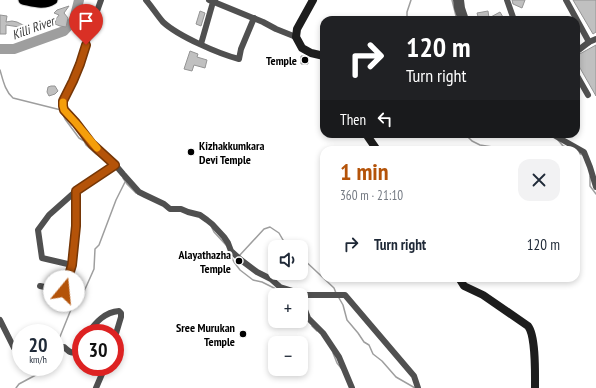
<!DOCTYPE html>
<html lang="en">
<head>
<meta charset="utf-8">
<style>
  :root { --surface:#fff; --page:#f2f2f3; --text:#1f2937; --muted:#747a83; --accent:#b45309 }
  body { margin:0; font-family:"PT Sans Narrow",sans-serif; background:var(--page); color:var(--text); height:100vh; display:flex; flex-direction:column; font-size:15px; white-space:nowrap }
  * { box-sizing:border-box; margin:0 }
  p { font-size:13px; color:var(--muted) }
  .icon { flex:none; width:22px; height:22px; fill:none; stroke:currentColor; stroke-width:2; stroke-linecap:round; stroke-linejoin:round }
  .map { position:relative; flex:1; overflow:hidden }
  .details { position:absolute; left:320px; top:146px; width:260px; height:136px; display:flex; flex-direction:column; background:var(--surface); border-radius:12px; box-shadow:0 2px 6px #0003 }
  .details>* { flex:none }
  .guide { position:absolute; left:320px; top:16px; width:260px; height:122px; border-radius:12px; box-shadow:0 2px 6px #0003; background:#202124; color:#fff; overflow:hidden }
  .tools { position:absolute; left:268px; top:240px; display:grid; gap:8px }
  .tools a { display:grid; place-items:center; width:40px; height:40px; border-radius:8px; background:var(--surface); box-shadow:0 2px 6px #0003; font-size:20px }
  .speed { position:absolute; left:12px; top:324px; display:flex; gap:8px; font-size:20px; font-weight:700; text-align:center }
  .speed>* { display:grid; place-content:center; width:52px; height:52px; border-radius:50%; background:var(--surface); box-shadow:0 2px 6px #0003; line-height:1 }
  .speed small { font-size:10px; font-weight:400 }
  .speed .limit { border:6px solid #d22; background:#fff; color:#111 }
  .pin { position:absolute; display:grid; place-items:center; width:34px; height:34px; color:#fff; margin:-41px -17px; border-radius:50% 50% 50% 0; rotate:-45deg; box-shadow:0 0 4px #0007 }
  .pin .icon { rotate:45deg }
  .me { position:absolute; width:44px; margin:-22px; rotate:17deg; stroke-linejoin:round; filter:drop-shadow(0 0 3px #0008) }
  .turn { display:flex; align-items:center; gap:14px; height:84px; padding:0 20px; font-size:18px }
  .turn .icon { width:52px; height:52px; stroke-width:2.5 }
  .turn b { display:block; font-size:28px; line-height:34px }
  .then { display:flex; align-items:center; height:38px; padding:0 20px; background:#0003; gap:8px; font-size:15px }
  .round { display:grid; place-items:center; flex:none; width:42px; height:42px; border-radius:12px; background:var(--page) }
  .summary { display:flex; align-items:center; justify-content:space-between; height:68px; padding:0 20px }
  h1 { font-size:24px; font-weight:700; line-height:30px; color:var(--accent) }
  ul { padding:0; list-style:none }
  li { display:flex; align-items:center; gap:12px; height:60px; padding:0 20px }
  li div { flex:1 }
  li b { display:block; font-size:15px }
  li em { font-style:normal }
  .map>svg:first-child { display:block }
</style>
</head>
<body>
<div class="map">
<svg width="596" height="388" viewBox="0 0 596 388">
  <rect width="100%" height="100%" fill="#fff"/>
  <g fill="none" stroke-linecap="round" stroke-linejoin="round">
    <g stroke="#9e9e9e" stroke-width="1.5">
      <path d="M452 0 457 20"/>
      <path d="M407 20V12L411 0"/>
      <path d="M0 70C3 80 5 91 13 98L61 110"/>
      <path d="M62 112 65 119 79 138 84 141 86 145 96 154 111 165"/>
      <path d="M465 134 472 141 480 145 499 148"/>
      <path d="M558 140 563 146 573 150"/>
      <path d="M576 152 583 155"/>
      <path d="M590 176V186L596 194"/>
      <path d="M123 178 127 184 136 193"/>
      <path d="M212 228 214 232 226 245"/>
      <path d="M230 254 234 262 240 270 253 280 262 282 276 289 291 295"/>
      <path d="M239 256 264 229 270 227 279 233 283 240 290 247"/>
      <path d="M301 257 334 288 336 293"/>
      <path d="M339 298 343 305 347 320 358 333 364 342 369 345 373 354 382 361 396 377 415 388"/>
      <path d="M312 326 317 331"/>
      <path d="M57 344 72 307 82 296 94 269 95 249 99 245 116 200 125 182"/>
      <path d="M333 353 337 363 341 368"/>
      <path d="M16 388 19 384 47 369 48 367"/>
    </g>
    <path stroke="#9e9e9e" stroke-width="10" d="M0 49H14L64 31 74 20 79 0"/>
  </g>
  <g fill="#c0c0c0" stroke="#949494">
    <path d="M512 0H525L522 8 513 4Z"/>
    <path d="M573 0H596V32L593 34Z"/>
    <path d="M69 6 64 13 68 18 66 27 60 26 55 24 56 19 59 15 54 13 57 10Z"/>
    <path d="M200 11 205 13 201 26 196 24Z"/>
    <path d="M488 11 489 18 500 12 503 17 497 20H479L477 13Z"/>
    <path d="M0 15 7 16 6 22 12 21 17 22 27 27 26 28 6 25V34H0Z"/>
    <path d="M596 45V96L576 61V56Z"/>
    <path d="M190 51 198 54 197 57 207 60 205 68 194 65 192 71 184 69Z"/>
    <path d="M301 56H304L308 58V64H301Z"/>
    <path d="M51 86H55L58 91 55 94 49 96 47 92 48 87Z"/>
  </g>
  <g fill="none" stroke-linecap="round" stroke-linejoin="round">
    <defs>
      <path id="primary" d="M23 0C33 2 44 6 53 0"/>
    </defs>
    <use href="#primary" stroke="#dbdbdb" stroke-width="11"/>
    <g stroke="#505050" stroke-width="6">
      <path d="M101 0 91 28 80 64 73 81 63 101V106L64 110 76 123 92 144 112 161 123 174 139 192 145 195 164 204 170 209H181L188 212 200 215 207 220 212 224 224 237 228 243 231 251 241 260 257 272 271 279 280 287 293 291 299 295"/>
      <path d="M146 0C152 7 157 15 163 22 178 36 219 54 239 59L241 49 254 18"/>
      <path d="M209 0 263 22 276 29 296 37"/>
      <path d="M456 0 457 8 461 20"/>
      <path d="M461 0 462 8 466 20"/>
      <path d="M507 0 514 20"/>
      <path d="M566 0 589 42"/>
      <path d="M201 44 213 2 215 0"/>
      <path d="M576 52 589 42 596 39"/>
      <path d="M576 74 588 95"/>
      <path d="M552 134 584 152 590 167 596 187"/>
      <path d="M72 265 42 258 38 230 49 215 76 191 115 165"/>
      <path d="M40 286 64 291 72 265 76 226V191"/>
      <path d="M301 295H345L414 376 418 388"/>
      <path d="M301 299 308 318 323 333 339 357 352 388"/>
      <path d="M0 320 14 348 21 355"/>
      <path d="M88 333C96 322 105 312 119 311L121 313V317L115 337"/>
      <path d="M55 349 64 347C68 350 70 354 74 352L81 343"/>
      <path d="M96 388 105 367"/>
    </g>
    <g stroke="#1d1d1d" stroke-width="8">
      <path d="M313 0 297 29 296 37 302 48 311 53 324 56"/>
      <path d="M366 134 377 150"/>
      <path d="M459 278 464 286 483 295 528 326C536 336 535 374 535 388"/>
    </g>
    <use href="#primary" stroke="#000" stroke-width="9"/>
  </g>
  <g fill="none" stroke-linecap="round" stroke-linejoin="round">
    <defs>
      <path id="route" d="M64 291 72 265 76 226V191L115 165 92 144 76 123 64 110 63 106V101L73 81 80 64 86 45"/>
    </defs>
    <use href="#route" stroke="#753606" stroke-width="10"/>
    <use href="#route" stroke="#b45309" stroke-width="7"/>
    <path stroke="#f59e0b" stroke-width="7" d="M63 102V106L64 110 76 123 97 148"/>
  </g>
  <g fill="#000" stroke="#fff" stroke-width="1.5">
    <circle cx="305" cy="60" r="4"/>
    <circle cx="191" cy="152" r="4"/>
    <circle cx="239" cy="261" r="4"/>
    <circle cx="243" cy="334" r="4"/>
  </g>
  <g text-anchor="middle" dominant-baseline="central" stroke-width="4" stroke-linejoin="round" paint-order="stroke">
    <g font-size="12" font-weight="bold" fill="#000" stroke="#fff" text-anchor="end">
      <text x="297" y="60">Temple</text>
      <text x="199" y="145" text-anchor="start">Kizhakkumkara<tspan x="199" dy="14">Devi Temple</tspan></text>
      <text x="231" y="254">Alayathazha<tspan x="231" dy="14">Temple</tspan></text>
      <text x="235" y="327">Sree Murukan<tspan x="235" dy="14">Temple</tspan></text>
    </g>
    <g font-size="13" font-style="italic" fill="#3f3f3f" stroke="#fff">
      <text transform="translate(33 28) rotate(-20)">Killi River</text>
    </g>
  </g>
</svg>
<div class="tools">
<a><svg class="icon" aria-label="sound" viewBox="0 0 24 24"><path d="M4 9h4l5-4v14l-5-4H4zM17 9q2 3 0 6"/></svg></a>
<a>+</a>
<a>−</a>
</div>
<div class="speed"><div>20<small>km/h</small></div><div class="limit">30</div></div>
<div class="pin" style="left:86px;top:45px;background:#d93025"><svg class="icon" aria-label="arrive" viewBox="0 0 24 24"><path d="M6 21V4h12l-3 4 3 4H6"/></svg></div>
<svg class="me" style="left:64px;top:291px" viewBox="-20 -20 40 40"><circle r="19" fill="#fff"/><path d="M0-13L10 11 0 6-10 11z" fill="#b45309"/></svg>
<div class="guide">
<div class="turn"><svg class="icon" aria-label="right" viewBox="0 0 24 24"><path d="M7 20v-9h11M14 6l5 5-5 5"/></svg><div><b>120 m</b>Turn right</div></div>
<div class="then">Then<svg class="icon" aria-label="left" viewBox="0 0 24 24"><path d="M17 20v-9H6M10 6l-5 5 5 5"/></svg></div>
</div>
<section class="details">
<div class="summary"><div><h1>1 min</h1><p>360 m · 21:10</p></div><a class="round"><svg class="icon" aria-label="close" viewBox="0 0 24 24"><path d="M6 6l12 12M18 6L6 18"/></svg></a></div>
<ul>
<li><svg class="icon" aria-label="right" viewBox="0 0 24 24"><path d="M7 20v-9h11M14 6l5 5-5 5"/></svg><div><b>Turn right</b></div><em>120 m</em></li>
</ul>
</section>
</div>
</body>
</html>
